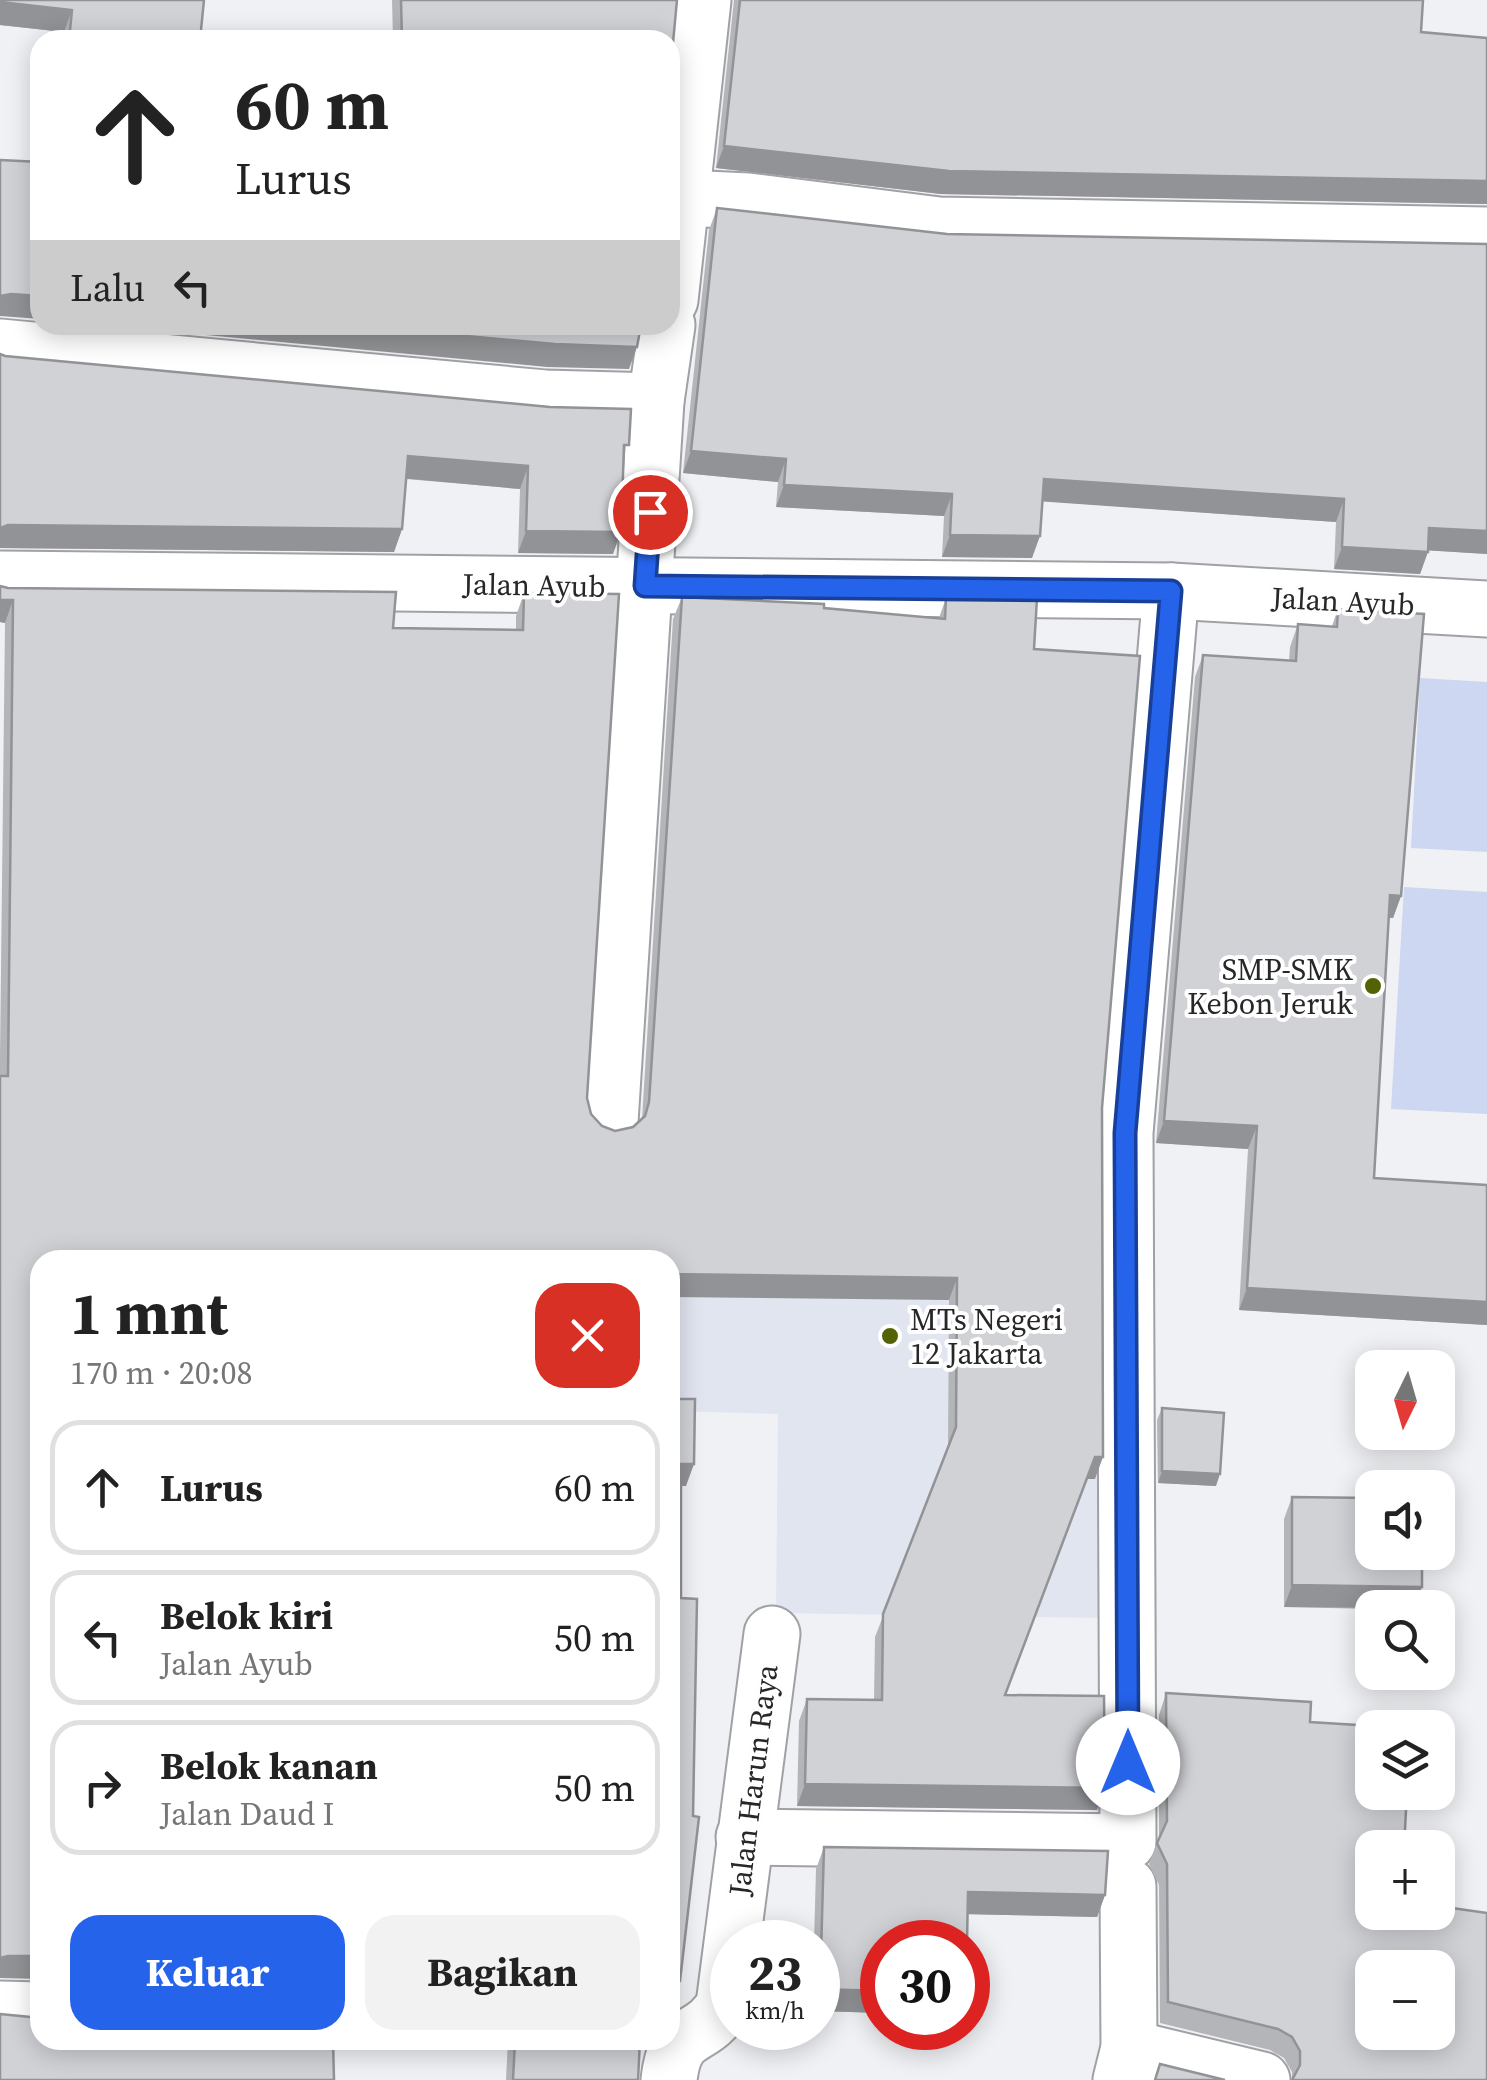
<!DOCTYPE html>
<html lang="id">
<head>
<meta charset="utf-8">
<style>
  :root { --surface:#fff; --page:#f2f2f2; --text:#222; --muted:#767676; --line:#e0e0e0; --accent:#2563eb }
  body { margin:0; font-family:"Source Serif 4",serif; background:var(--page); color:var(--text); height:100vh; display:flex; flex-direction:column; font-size:38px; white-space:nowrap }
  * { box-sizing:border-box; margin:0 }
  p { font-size:32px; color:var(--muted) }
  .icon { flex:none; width:55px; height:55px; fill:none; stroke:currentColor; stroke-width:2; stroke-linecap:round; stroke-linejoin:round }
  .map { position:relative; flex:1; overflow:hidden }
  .sheet { position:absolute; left:30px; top:1250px; width:650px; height:800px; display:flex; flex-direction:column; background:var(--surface); border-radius:30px; box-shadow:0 5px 25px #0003 }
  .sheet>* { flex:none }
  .top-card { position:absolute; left:30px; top:30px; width:650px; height:305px; border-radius:30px; box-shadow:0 5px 25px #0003; background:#fff; color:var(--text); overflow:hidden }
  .needle { width:65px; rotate:185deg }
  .controls { position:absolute; left:1355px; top:1350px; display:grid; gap:20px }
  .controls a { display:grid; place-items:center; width:100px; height:100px; border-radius:20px; background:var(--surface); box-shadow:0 5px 25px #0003; font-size:50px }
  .speed { position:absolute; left:710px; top:1920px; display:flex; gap:20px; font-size:50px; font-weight:700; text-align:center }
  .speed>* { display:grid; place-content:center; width:130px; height:130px; border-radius:50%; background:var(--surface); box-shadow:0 5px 25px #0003; line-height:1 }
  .speed small { font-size:25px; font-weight:400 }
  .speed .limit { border:15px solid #d22; background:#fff; color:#111 }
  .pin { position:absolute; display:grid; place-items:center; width:85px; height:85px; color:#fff; margin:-42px; border:5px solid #fff; border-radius:50%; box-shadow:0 2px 10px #0007 }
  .me { position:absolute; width:110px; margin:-55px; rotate:0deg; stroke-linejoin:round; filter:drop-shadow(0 0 8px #0008) }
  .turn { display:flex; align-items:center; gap:35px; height:210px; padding:0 40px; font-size:45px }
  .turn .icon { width:130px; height:130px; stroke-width:2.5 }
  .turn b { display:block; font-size:70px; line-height:85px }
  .then { display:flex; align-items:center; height:95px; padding:0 40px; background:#0003; gap:20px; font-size:38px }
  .round { display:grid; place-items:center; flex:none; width:105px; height:105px; border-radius:30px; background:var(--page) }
  .overview { display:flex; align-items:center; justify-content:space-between; height:170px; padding:0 40px }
  h1 { font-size:60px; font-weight:700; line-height:75px }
  .cta { display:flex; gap:20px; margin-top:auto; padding:20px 40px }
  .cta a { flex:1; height:115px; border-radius:30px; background:var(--accent); color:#fff; font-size:40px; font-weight:700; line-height:115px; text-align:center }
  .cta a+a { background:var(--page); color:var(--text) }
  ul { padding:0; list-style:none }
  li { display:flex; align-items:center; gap:30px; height:135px; margin:0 20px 15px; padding:0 20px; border:5px solid var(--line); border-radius:30px }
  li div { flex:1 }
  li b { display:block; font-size:38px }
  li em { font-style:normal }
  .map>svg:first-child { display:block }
</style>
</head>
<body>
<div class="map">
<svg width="1487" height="2080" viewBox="0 0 1487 2080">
  <rect width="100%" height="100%" fill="#eff1f4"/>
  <path fill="#e1e5f0" d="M1113 1139 1107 1618 776 1613 778 1414 670 1411V1260H226Z"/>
  <g fill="#cdd7f2">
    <path d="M1420 678 1487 682V852L1411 848Z"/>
    <path d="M1404 887 1487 892V1114L1391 1109Z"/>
  </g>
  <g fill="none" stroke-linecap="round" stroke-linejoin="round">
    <defs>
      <g id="street">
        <path d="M684 198 748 201 939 225 1487 235"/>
        <path d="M670 300 703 0"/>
        <path d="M0 347 545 398 656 401"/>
        <path d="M0 579 1171 591 1487 609"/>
        <path d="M610 1122 656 401 667 325"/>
        <path d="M744 1837 1128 1842 1125 1133 1171 591"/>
        <path d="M0 2009 40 2010"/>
        <path d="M1129 2048 1262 2080"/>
        <path d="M669 2080C675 2023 702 2044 724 2005L772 1634"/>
        <path d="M1121 2080 1129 2048 1128 1886"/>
      </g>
    </defs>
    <use href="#street" stroke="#a0a1a5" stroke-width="59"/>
    <use href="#street" stroke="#fff" stroke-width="55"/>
  </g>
  <g fill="#b4b5b8">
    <path d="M0 0H204L200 40H63L64 32 0 25Z"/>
    <path d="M392 0H678L670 40H393Z"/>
    <path d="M734 0H1423L1421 32 1487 38V204L941 194 716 168Z"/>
    <path d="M717 208 947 234 1487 554 1428 550 1420 574 1334 569 1336 522 1043 501 1032 558 942 557 944 516 776 507 778 482 683 473 709 230Z"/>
    <path d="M5 356 624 459 613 554 518 553 520 489 406 479 402 529 394 552 0 548Z"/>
    <path d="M0 586 8 588 393 628 516 630V616L524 593 587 1098 591 1114 602 1126 615 1131 633 1127 642 1119 673 619 682 597 939 618 946 598 1034 649 1102 1108 1095 1479H1087L1005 1695 1105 1788 1097 1810 797 1806 799 1721 807 1699 874 1700 875 1637 948 1448 949 1300 40 1260 0 1978V1057L5 623 0 622Z"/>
    <path d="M1338 609 1401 896 1393 918H1389L1374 1178 1487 1185V1325L1239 1310 1248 1149 1156 1143 1195 677 1203 655 1289 661 1290 647 1298 624 1332 626Z"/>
    <path d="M1162 1408 1216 1486 1158 1483 1157 1420Z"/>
    <path d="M1292 1497 1372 1608V1609L1284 1607V1519Z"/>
    <path d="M1166 1693 1310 1722 1372 1912H1438L1292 2080V2072L1284 2058 1270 2050 1160 2023 1159 1885 1149 1864 1159 1837V1715Z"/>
    <path d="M824 1847 1105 1895 1097 1917 968 1914 882 1942V2013L818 2011V1942H814L816 1869Z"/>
    <path d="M508 2040H640L638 2080H506Z"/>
  </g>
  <g fill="#929396">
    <path d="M0 2 72 10 64 32 0 25Z"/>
    <path d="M724 146 1487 181V204L941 194 716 168Z"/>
    <path d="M11 294 40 296V319L0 316V296Z"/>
    <path d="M100 325H347L637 347 629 369 547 367Z"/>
    <path d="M691 451 786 459 778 482 683 473Z"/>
    <path d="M408 456 528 466 520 489 400 478Z"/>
    <path d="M1044 479 1344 499 1336 522 1036 501Z"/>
    <path d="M784 485 952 494 944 516 776 507Z"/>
    <path d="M8 525 402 529 394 552 0 548V528Z"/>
    <path d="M1429 528 1487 531V554L1421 550Z"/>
    <path d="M526 531 621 532 613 554 518 553Z"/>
    <path d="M950 535 1040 536 1032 558 942 557Z"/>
    <path d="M1342 547 1428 552 1420 574 1334 569Z"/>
    <path d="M0 600H13L5 623 0 622Z"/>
    <path d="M1390 895 1401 896 1393 918 1382 917Z"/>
    <path d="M1164 1121 1257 1126 1248 1149 1156 1143Z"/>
    <path d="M670 1274 957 1278 949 1300 670 1297Z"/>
    <path d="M1247 1288 1487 1302V1325L1239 1310Z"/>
    <path d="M1095 1457H1103L1095 1479H1087Z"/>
    <path d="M681 1464H694L686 1486H672Z"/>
    <path d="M1162 1471 1220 1474 1216 1486 1158 1483Z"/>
    <path d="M1292 1585 1422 1587 1414 1608 1284 1607Z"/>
    <path d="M805 1784 1105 1788 1097 1810 797 1806Z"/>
    <path d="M968 1892 1105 1895 1097 1917 960 1914Z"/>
    <path d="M8 1956H40V1979L0 1978V1958Z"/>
    <path d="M670 1980 680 1981 671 2004 670 2003Z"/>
    <path d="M820 1989 882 1991V2013L818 2011V1995Z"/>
  </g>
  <g fill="#d1d2d6" stroke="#929396" stroke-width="2.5" fill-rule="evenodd">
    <path d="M0 0H204L200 40H69L72 10 0 2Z"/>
    <path d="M401 0H677L670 75V40H402Z"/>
    <path d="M740 0H1423L1421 32 1487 38V181L949 171 724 146Z"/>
    <path d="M0 160 40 162V296L11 294 0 296Z"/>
    <path d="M717 208 947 234 1487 244V531L1429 528 1428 552 1342 547 1344 499 1044 479 1040 536 950 535 952 494 784 485 786 459 691 451Z"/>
    <path d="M347 325H641L637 347 555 344Z"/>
    <path d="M0 354 5 356 550 407 631 409 629 445H624L621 532 526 531 528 466 408 456 402 529 8 525 0 528Z"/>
    <path d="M0 586 8 588 396 592 393 628 523 630 524 593 619 594 587 1098 591 1114 602 1126 615 1131 633 1127 645 1116 649 1102 682 597 824 604V608L945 619 946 598H1037L1034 649 1140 656 1102 1108 1103 1457H1095L1005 1695 1104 1696 1105 1788 805 1784 807 1699 882 1700 883 1614 956 1427 957 1278 670 1274V1260H40V1956H8L0 1958V1076H8L13 600H0Z"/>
    <path d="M1338 609 1424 614 1401 896 1390 895 1374 1178 1487 1185V1302L1247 1288 1257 1126 1164 1121 1203 655 1296 661 1298 624 1337 627Z"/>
    <path d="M670 1399H695L694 1464H681V1598L697 1599 693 1816 699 1817 680 1981 670 1980Z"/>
    <path d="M1162 1408 1224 1413 1220 1474 1162 1471Z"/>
    <path d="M1292 1497 1372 1498V1552H1422V1587L1292 1585Z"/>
    <path d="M1166 1693 1311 1702 1310 1722 1406 1728H1372V1792H1407L1404 1848H1372V1912H1438V1906L1487 1913V2080H1292L1300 2065V2051L1292 2037 1278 2029 1168 2002 1167 1864 1157 1843 1167 1821ZM1372 1968H1438V2032H1372Z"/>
    <path d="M824 1847 1108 1851 1105 1895 968 1892 967 1942H882V1991L820 1989Z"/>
    <path d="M0 2014 40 2018V2040H333L334 2080H0Z"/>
    <path d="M515 2040H640L638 2080H513Z"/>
    <path d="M1160 2064 1225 2080H1155Z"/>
  </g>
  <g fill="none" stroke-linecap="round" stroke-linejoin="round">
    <defs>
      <path id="route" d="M650 512 645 586 1171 591 1125 1133 1128 1763"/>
    </defs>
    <use href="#route" stroke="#184099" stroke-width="25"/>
    <use href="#route" stroke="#2563eb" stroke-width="18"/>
  </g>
  <g fill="#526205" stroke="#fefeff" stroke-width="4">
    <circle cx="1373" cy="986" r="10"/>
    <circle cx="890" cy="1336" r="10"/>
  </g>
  <g text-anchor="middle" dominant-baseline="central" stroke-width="8" stroke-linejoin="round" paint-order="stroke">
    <g font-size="30" fill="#272728" stroke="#fefeff">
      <text transform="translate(534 585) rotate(1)">Jalan Ayub</text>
      <text transform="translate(1343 601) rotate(3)">Jalan Ayub</text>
      <text transform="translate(753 1780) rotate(-83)">Jalan Harun Raya</text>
    </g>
    <g font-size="30" fill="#272728" stroke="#fefeff" text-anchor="end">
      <text x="1353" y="969">SMP-SMK<tspan x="1353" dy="34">Kebon Jeruk</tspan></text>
      <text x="910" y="1319" text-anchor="start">MTs Negeri<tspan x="910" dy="34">12 Jakarta</tspan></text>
    </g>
  </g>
</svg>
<div class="controls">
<a><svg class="needle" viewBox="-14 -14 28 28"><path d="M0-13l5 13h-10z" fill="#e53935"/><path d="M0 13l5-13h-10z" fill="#767676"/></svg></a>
<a><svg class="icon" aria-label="sound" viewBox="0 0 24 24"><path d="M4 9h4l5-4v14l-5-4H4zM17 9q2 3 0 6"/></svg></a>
<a><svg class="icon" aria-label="search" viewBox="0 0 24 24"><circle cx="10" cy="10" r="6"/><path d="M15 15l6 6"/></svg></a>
<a><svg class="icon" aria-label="layers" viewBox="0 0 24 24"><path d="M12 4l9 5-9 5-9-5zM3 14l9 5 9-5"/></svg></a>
<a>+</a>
<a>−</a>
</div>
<div class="speed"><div>23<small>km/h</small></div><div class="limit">30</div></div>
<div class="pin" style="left:650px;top:512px;background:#d93025"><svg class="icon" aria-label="arrive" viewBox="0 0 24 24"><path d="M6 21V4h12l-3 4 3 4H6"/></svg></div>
<svg class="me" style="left:1128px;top:1763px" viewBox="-20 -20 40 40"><circle r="19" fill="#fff"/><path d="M0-13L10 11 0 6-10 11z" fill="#2563eb"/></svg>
<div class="top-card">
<div class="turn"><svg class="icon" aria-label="ahead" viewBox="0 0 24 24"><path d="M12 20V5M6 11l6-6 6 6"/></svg><div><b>60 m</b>Lurus</div></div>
<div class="then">Lalu<svg class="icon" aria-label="left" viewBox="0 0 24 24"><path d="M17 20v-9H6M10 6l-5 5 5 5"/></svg></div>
</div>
<section class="sheet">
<div class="overview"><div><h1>1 mnt</h1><p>170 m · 20:08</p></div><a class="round" style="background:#d93025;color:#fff"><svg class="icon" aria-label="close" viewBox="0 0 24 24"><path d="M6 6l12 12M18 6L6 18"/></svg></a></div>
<ul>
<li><svg class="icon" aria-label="ahead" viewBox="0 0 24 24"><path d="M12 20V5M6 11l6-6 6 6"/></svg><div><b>Lurus</b></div><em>60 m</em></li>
<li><svg class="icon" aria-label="left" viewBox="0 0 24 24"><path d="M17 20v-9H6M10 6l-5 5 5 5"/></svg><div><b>Belok kiri</b><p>Jalan Ayub</p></div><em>50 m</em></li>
<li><svg class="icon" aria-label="right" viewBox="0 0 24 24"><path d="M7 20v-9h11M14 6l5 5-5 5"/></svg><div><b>Belok kanan</b><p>Jalan Daud I</p></div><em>50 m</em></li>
</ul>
<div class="cta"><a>Keluar</a><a>Bagikan</a></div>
</section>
</div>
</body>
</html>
